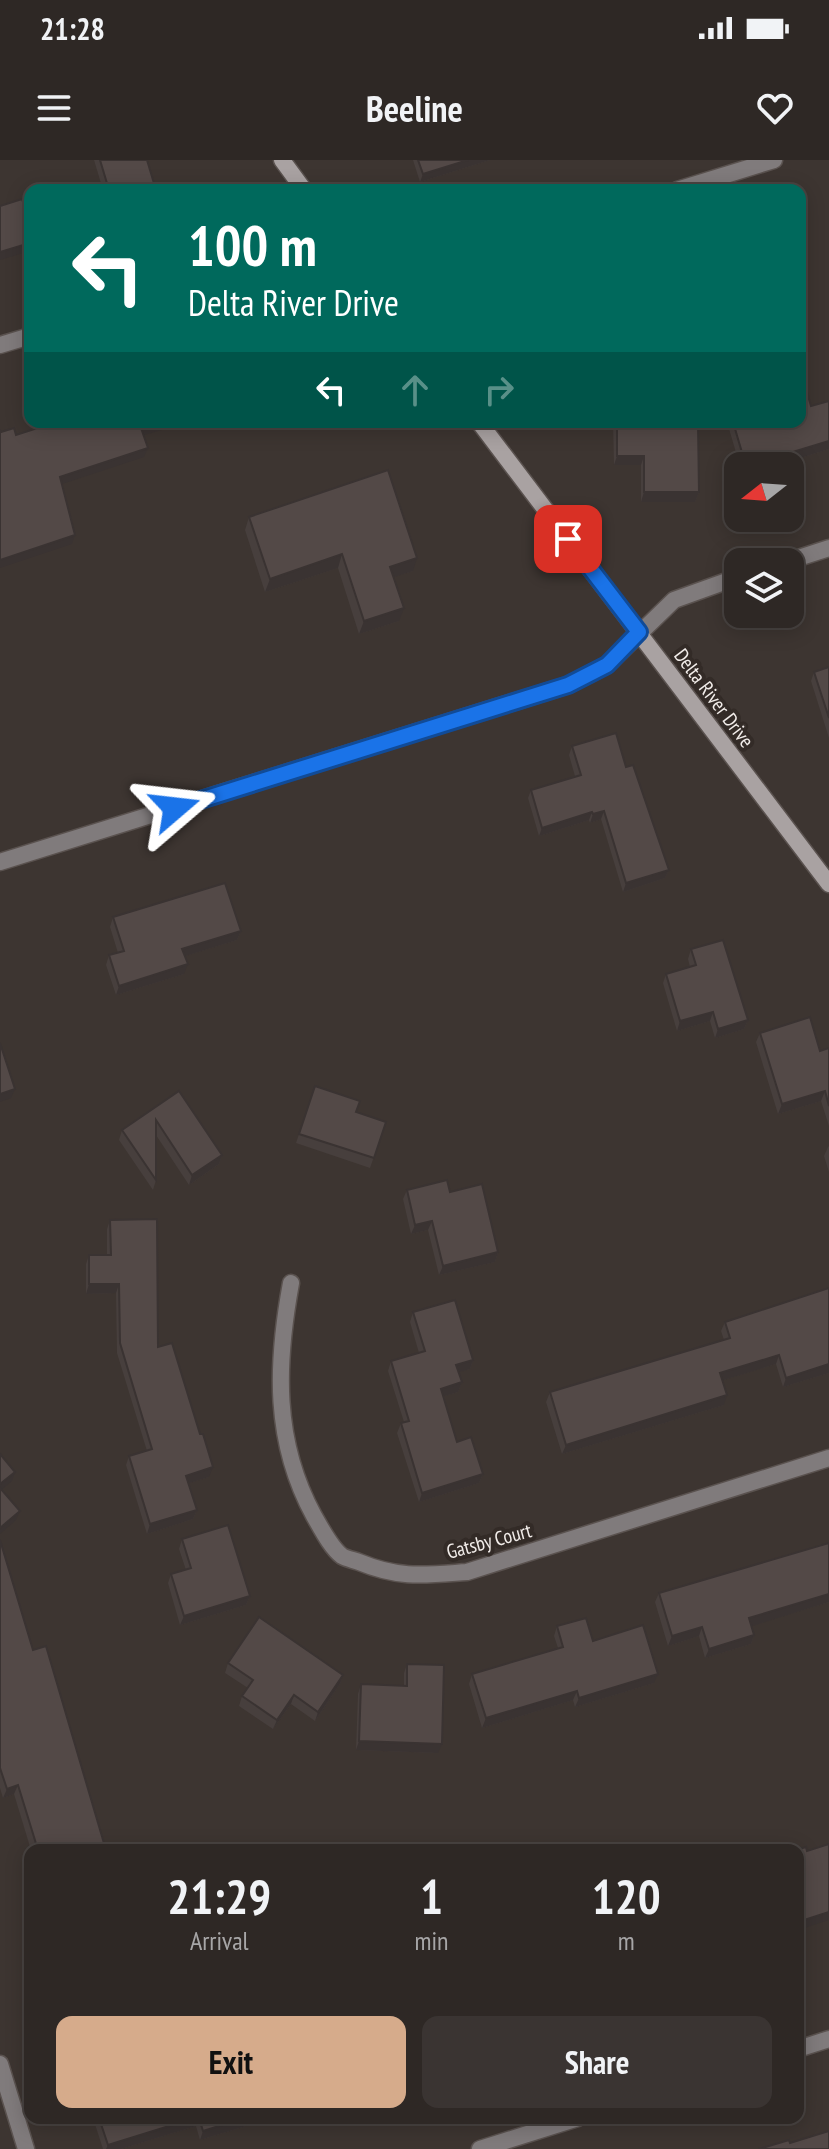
<!DOCTYPE html>
<html lang="en">
<head>
<meta charset="utf-8">
<style>
  :root { --surface:#2e2825; --page:#3a3432; --text:#f1f3f6; --muted:#a7a6a7; --line:#494442; --accent:#d6ab8b }
  body { margin:0; font-family:"PT Sans Narrow",sans-serif; background:var(--page); color:var(--text); height:100vh; display:flex; flex-direction:column; font-size:30px; white-space:nowrap }
  * { box-sizing:border-box; margin:0 }
  p { font-size:26px; color:var(--muted) }
  .icon { flex:none; width:44px; height:44px; fill:none; stroke:currentColor; stroke-width:2; stroke-linecap:round; stroke-linejoin:round }
  .map { position:relative; flex:1; overflow:hidden }
  .side { position:absolute; left:24px; top:1684px; width:780px; height:280px; display:flex; flex-direction:column; background:var(--surface); border-radius:16px; box-shadow:0 4px 20px #0003,0 0 0 2px var(--line) }
  .side>* { flex:none }
  .top-card { position:absolute; left:24px; top:24px; width:782px; height:244px; border-radius:16px; box-shadow:0 4px 20px #0003,0 0 0 2px var(--line); background:#00695c; color:#fff; overflow:hidden }
  .needle { width:52px; rotate:253deg }
  .tools { position:absolute; left:724px; top:292px; display:grid; gap:16px }
  .tools a { display:grid; place-items:center; width:80px; height:80px; border-radius:16px; background:var(--surface); box-shadow:0 4px 20px #0003,0 0 0 2px var(--line); font-size:40px }
  .pin { position:absolute; display:grid; place-items:center; width:68px; height:68px; color:#fff; margin:-34px; border-radius:16px; box-shadow:0 4px 12px #0006 }
  .me { position:absolute; width:88px; margin:-44px; rotate:73deg; stroke-linejoin:round; filter:drop-shadow(0 0 6px #0008) }
  .turn { display:flex; align-items:center; gap:28px; height:168px; padding:0 32px; font-size:36px }
  .turn .icon { width:104px; height:104px; stroke-width:2.5 }
  .turn b { display:block; font-size:56px; line-height:68px }
  .lanes { display:flex; align-items:center; height:76px; padding:0 32px; background:#0003; justify-content:center; gap:40px; direction:ltr }
  .lanes .off { opacity:.35 }
  .eta { display:flex; justify-content:space-evenly; align-items:center; height:136px; text-align:center }
  .eta b { font-size:48px; font-weight:700; line-height:56px }
  .action { display:flex; gap:16px; margin-top:auto; padding:16px 32px }
  .action a { flex:1; height:92px; border-radius:16px; background:var(--accent); color:#111; font-size:32px; font-weight:700; line-height:92px; text-align:center }
  .action a+a { background:var(--page); color:var(--text) }
  .status { display:flex; justify-content:space-between; align-items:center; height:56px; padding:0 40px; background:var(--surface); direction:ltr }
  .status svg { height:22px; fill:currentColor }
  header { display:flex; justify-content:space-between; align-items:center; height:104px; padding:0 32px; background:var(--surface); font-size:36px; font-weight:700 }
  .map>svg:first-child { display:block }
</style>
</head>
<body>
<div class="status"><b>21:28</b><svg viewBox="0 0 49 12"><path d="M0 12V9h3v3zM5 12V6h3v6zM10 12V3h3v9zM15 12V0h3v12zM26 1h20v11H26zM47 4h2v5h-2z"/></svg></div>
<header><svg class="icon" aria-label="menu" viewBox="0 0 24 24"><path d="M4 6h16M4 12h16M4 18h16"/></svg>Beeline<svg class="icon" aria-label="heart" viewBox="0 0 24 24"><path d="M12 20l-8-8c-3-5 5-10 8-4 3-6 11-1 8 4z"/></svg></header>
<div class="map">
<svg width="829" height="1989" viewBox="0 0 829 1989">
  <rect width="100%" height="100%" fill="#3d3531"/>
  <g fill="none" stroke-linecap="round" stroke-linejoin="round">
    <defs>
      <g id="street">
        <path d="M677 30 774 0"/>
        <path d="M0 185 30 176"/>
        <path d="M786 402 829 388"/>
        <path d="M0 702 568 525 607 505 674 440 738 417"/>
        <path d="M291 1123C276 1204 273 1281 314 1356 321 1368 331 1388 342 1396 347 1399 354 1400 359 1402 400 1419 425 1415 467 1412L829 1298"/>
        <path d="M798 1889 829 1879"/>
        <path d="M0 1904 26 1989"/>
        <path d="M480 1989 578 1958"/>
      </g>
      <g id="secondary">
        <path d="M282 0 304 30"/>
        <path d="M479 262 829 724"/>
      </g>
    </defs>
    <use href="#street" stroke="#5a524f" stroke-width="19"/>
    <use href="#secondary" stroke="#5a524f" stroke-width="19"/>
    <use href="#street" stroke="#807b7c" stroke-width="16"/>
    <use href="#secondary" stroke="#a9a2a2" stroke-width="16"/>
  </g>
  <g fill="#473f3d">
    <path d="M94 0H147L156 30H103Z"/>
    <path d="M413 0H490L420 22Z"/>
    <path d="M829 241V289L775 306H740L727 262H800L811 246Z"/>
    <path d="M613 262H698L699 332 695 342H641V305H614Z"/>
    <path d="M249 357 413 411 393 417 399 461 359 474 338 408 265 432 245 370Z"/>
    <path d="M829 507V578L811 521 814 512Z"/>
    <path d="M572 586 626 607 669 710 665 718 623 732 601 659 590 663 589 660 539 676 528 638 531 630 575 616 569 595Z"/>
    <path d="M113 757 241 771 237 780 185 796 184 814 116 835 106 805 109 795 118 793 110 767Z"/>
    <path d="M691 789 748 860 744 869 715 878 710 861 677 871 663 823 666 814 690 807 688 799Z"/>
    <path d="M760 873 820 891 829 888V966L821 941 778 954 756 882Z"/>
    <path d="M315 926 356 952 386 962 370 1008 296 983Z"/>
    <path d="M179 931 222 995 219 1004 189 1025 156 975V1020L153 1030 119 980 122 970Z"/>
    <path d="M829 986V1012L824 996 828 987Z"/>
    <path d="M407 1030 450 1032 498 1092 495 1102 439 1115 428 1070 411 1074 403 1039Z"/>
    <path d="M110 1060 158 1187 209 1317 189 1323 197 1350 193 1359 147 1374 126 1305 129 1296 147 1291 117 1193 116 1133 86 1134V1104L89 1095H107V1069Z"/>
    <path d="M829 1128V1213L783 1227 776 1204 723 1220 724 1245 562 1294 546 1242 550 1232 724 1180 721 1171 725 1162Z"/>
    <path d="M413 1152 473 1200 470 1209 458 1212 462 1222 458 1232 444 1236 457 1282 483 1314 479 1323 419 1342 397 1273 401 1263 404 1262 388 1211 391 1201 419 1193 410 1162Z"/>
    <path d="M182 1379 250 1436 246 1445 180 1465 168 1423 171 1414 186 1410 179 1389Z"/>
    <path d="M0 1380 33 1490 106 1690H31L14 1634 3 1638 0 1628Z"/>
    <path d="M829 1383V1442L751 1466 754 1475 751 1484 705 1498 699 1476 668 1486 655 1442 659 1433Z"/>
    <path d="M557 1466 593 1481 654 1523 575 1547 573 1540 482 1568 469 1524 472 1514 558 1488 554 1476Z"/>
    <path d="M228 1503 343 1515 340 1524 315 1561 291 1544 273 1569 239 1546 242 1536 248 1528 225 1513Z"/>
    <path d="M407 1504 438 1593 356 1590 358 1534 361 1524 404 1526V1513Z"/>
    <path d="M93 1958H249L246 1966 200 1980 196 1966 121 1989H103Z"/>
  </g>
  <g fill="#3a3332">
    <path d="M468 0H490L420 22 423 14Z"/>
    <path d="M30 83V91L0 100V92Z"/>
    <path d="M807 120 804 129 800 130V122Z"/>
    <path d="M161 262H188L138 277 141 268Z"/>
    <path d="M829 281V289L775 306H748Z"/>
    <path d="M148 288 144 297 56 326 60 317Z"/>
    <path d="M617 296H644L641 305H614Z"/>
    <path d="M644 332H699L695 342H641Z"/>
    <path d="M75 375 72 384 0 408V400Z"/>
    <path d="M342 394 338 408 265 432 270 419Z"/>
    <path d="M417 398 413 411 385 420 390 407Z"/>
    <path d="M404 448 399 461 359 474 364 461Z"/>
    <path d="M604 651 601 659 590 663 593 654Z"/>
    <path d="M592 652 589 660 539 676 542 668Z"/>
    <path d="M669 710 665 718 623 732 626 723Z"/>
    <path d="M241 771 237 780 179 798 182 789Z"/>
    <path d="M188 804 184 814 116 835 119 826Z"/>
    <path d="M713 852 710 861 677 871 680 861Z"/>
    <path d="M748 860 744 869 715 878 718 869Z"/>
    <path d="M15 929 11 938 0 942V934Z"/>
    <path d="M825 931 821 941 778 954 782 944Z"/>
    <path d="M222 995 219 1004 189 1025 192 1015Z"/>
    <path d="M432 1061 428 1070 411 1074 415 1065Z"/>
    <path d="M498 1092 495 1102 439 1115 443 1106Z"/>
    <path d="M89 1124H119L116 1133 86 1134Z"/>
    <path d="M779 1195 776 1204 717 1222 720 1213Z"/>
    <path d="M473 1200 470 1209 453 1214 456 1205Z"/>
    <path d="M829 1204V1213L783 1227 786 1218Z"/>
    <path d="M462 1222 458 1232 438 1238 441 1229Z"/>
    <path d="M727 1235 724 1245 562 1294 566 1285Z"/>
    <path d="M213 1307 209 1317 183 1325 186 1316Z"/>
    <path d="M15 1312 12 1321 0 1331V1324Z"/>
    <path d="M483 1314 479 1323 419 1342 422 1333Z"/>
    <path d="M197 1350 193 1359 147 1374 150 1364Z"/>
    <path d="M20 1351 16 1360 0 1374V1368Z"/>
    <path d="M829 1434V1442L746 1468 749 1458Z"/>
    <path d="M250 1436 246 1445 180 1465 184 1456Z"/>
    <path d="M702 1467 699 1476 668 1486 672 1476Z"/>
    <path d="M754 1475 751 1484 705 1498 709 1489Z"/>
    <path d="M658 1514 654 1523 575 1547 579 1538Z"/>
    <path d="M343 1515 340 1524 315 1561 318 1552Z"/>
    <path d="M577 1531 573 1540 482 1568 486 1558Z"/>
    <path d="M294 1535 291 1544 273 1569 277 1560Z"/>
    <path d="M359 1581 442 1584 438 1593 356 1590Z"/>
    <path d="M18 1625 14 1634 3 1638 7 1629Z"/>
    <path d="M829 1752V1760L798 1770V1762Z"/>
    <path d="M195 1958H199L196 1966 121 1989H106L108 1985Z"/>
    <path d="M245 1958H249L246 1966 200 1980 203 1971Z"/>
  </g>
  <g fill="#534947" stroke="#3a3332" stroke-width="2">
    <path d="M100 0H147L156 30H109Z"/>
    <path d="M418 0H468L423 14Z"/>
    <path d="M22 39 30 63V83L0 92V46Z"/>
    <path d="M800 97 807 120 800 122Z"/>
    <path d="M806 229 811 246 829 241V281L746 306 733 262H800V231Z"/>
    <path d="M56 262H161L141 268 148 288 60 317 75 375 0 400V270L1 272 14 268 16 275Z"/>
    <path d="M617 262H698L699 332H644V296H617Z"/>
    <path d="M388 310 417 398 390 407 404 448 364 461 342 394 270 419 249 357Z"/>
    <path d="M829 507V558L814 512Z"/>
    <path d="M616 573 626 607 633 605 669 710 626 723 604 651 593 654 592 652 542 668 531 630 581 615 572 586Z"/>
    <path d="M225 723 241 771 182 789 188 804 119 826 109 795 124 791 113 757Z"/>
    <path d="M723 780 748 860 718 869 713 852 680 861 666 814 696 805 691 789Z"/>
    <path d="M810 857 820 891 829 888V946L825 931 782 944 760 873Z"/>
    <path d="M0 883 15 929 0 934Z"/>
    <path d="M315 926 360 941 356 952 386 962 374 998 299 974Z"/>
    <path d="M179 931 222 995 192 1015 156 960V1020L122 970Z"/>
    <path d="M447 1020 450 1032 482 1024 498 1092 443 1106 432 1061 415 1065 407 1030Z"/>
    <path d="M157 1059 158 1187 172 1183 200 1274H203L213 1307 186 1316 197 1350 150 1364 129 1296 152 1289 120 1183 119 1124H89V1095H111L110 1060Z"/>
    <path d="M829 1128V1204L786 1218 779 1195 720 1213 727 1235 566 1285 550 1232 730 1178 725 1162Z"/>
    <path d="M455 1140 473 1200 456 1205 462 1222 441 1229 457 1282 471 1277 483 1314 422 1333 401 1263 409 1261 391 1201 425 1191 413 1152Z"/>
    <path d="M0 1294 15 1312 0 1324Z"/>
    <path d="M0 1328 20 1351 0 1368Z"/>
    <path d="M228 1365 250 1436 184 1456 171 1414 191 1408 182 1379Z"/>
    <path d="M0 1380 33 1490 46 1486 106 1690H38L18 1625 7 1629 0 1608Z"/>
    <path d="M829 1383V1434L749 1458 754 1475 709 1489 702 1467 672 1476 659 1433Z"/>
    <path d="M259 1457 343 1515 318 1552 294 1535 277 1560 242 1536 253 1520 228 1503Z"/>
    <path d="M586 1458 593 1481 643 1465 658 1514 579 1538 577 1531 486 1558 472 1514 563 1487 557 1466Z"/>
    <path d="M407 1504 444 1505 442 1584 359 1581 361 1524 407 1526Z"/>
    <path d="M829 1684V1752L798 1762V1690H795L806 1687 807 1691Z"/>
    <path d="M99 1958H195L108 1985Z"/>
    <path d="M199 1958H245L203 1971Z"/>
    <path d="M829 1971V1989H759L789 1980 790 1983Z"/>
  </g>
  <g fill="none" stroke-linecap="round" stroke-linejoin="round">
    <defs>
      <path id="route" d="M175 648 568 525 607 505 639 472 568 379"/>
    </defs>
    <use href="#route" stroke="#114b97" stroke-width="20"/>
    <use href="#route" stroke="#1a73e8" stroke-width="14"/>
  </g>
  <g text-anchor="middle" dominant-baseline="central" stroke-width="8" stroke-linejoin="round" paint-order="stroke">
    <g font-size="20" fill="#f2edea" stroke="#332b27">
      <text transform="translate(714 538) rotate(53)">Delta River Drive</text>
      <text transform="translate(489 1381) rotate(-15)">Gatsby Court</text>
    </g>
  </g>
</svg>
<div class="tools">
<a><svg class="needle" viewBox="-14 -14 28 28"><path d="M0-13l5 13h-10z" fill="#e53935"/><path d="M0 13l5-13h-10z" fill="#a7a6a7"/></svg></a>
<a><svg class="icon" aria-label="layers" viewBox="0 0 24 24"><path d="M12 4l9 5-9 5-9-5zM3 14l9 5 9-5"/></svg></a>
</div>
<div class="pin" style="left:568px;top:379px;background:#d93025"><svg class="icon" aria-label="arrive" viewBox="0 0 24 24"><path d="M6 21V4h12l-3 4 3 4H6"/></svg></div>
<svg class="me" style="left:175px;top:648px" viewBox="-20 -20 40 40"><path d="M0-17L14 15 0 8-14 15z" fill="#1a73e8" stroke="#fff" stroke-width="4"/></svg>
<div class="top-card">
<div class="turn"><svg class="icon" aria-label="left" viewBox="0 0 24 24"><path d="M17 20v-9H6M10 6l-5 5 5 5"/></svg><div><b>100 m</b>Delta River Drive</div></div>
<div class="lanes"><svg class="icon" aria-label="left" viewBox="0 0 24 24"><path d="M17 20v-9H6M10 6l-5 5 5 5"/></svg><svg class="icon off" aria-label="ahead" viewBox="0 0 24 24"><path d="M12 20V5M6 11l6-6 6 6"/></svg><svg class="icon off" aria-label="right" viewBox="0 0 24 24"><path d="M7 20v-9h11M14 6l5 5-5 5"/></svg></div>
</div>
<section class="side">
<div class="eta">
<div><b>21:29</b><p>Arrival</p></div>
<div><b>1</b><p>min</p></div>
<div><b>120</b><p>m</p></div>
</div>
<div class="action"><a>Exit</a><a>Share</a></div>
</section>
</div>
</body>
</html>
